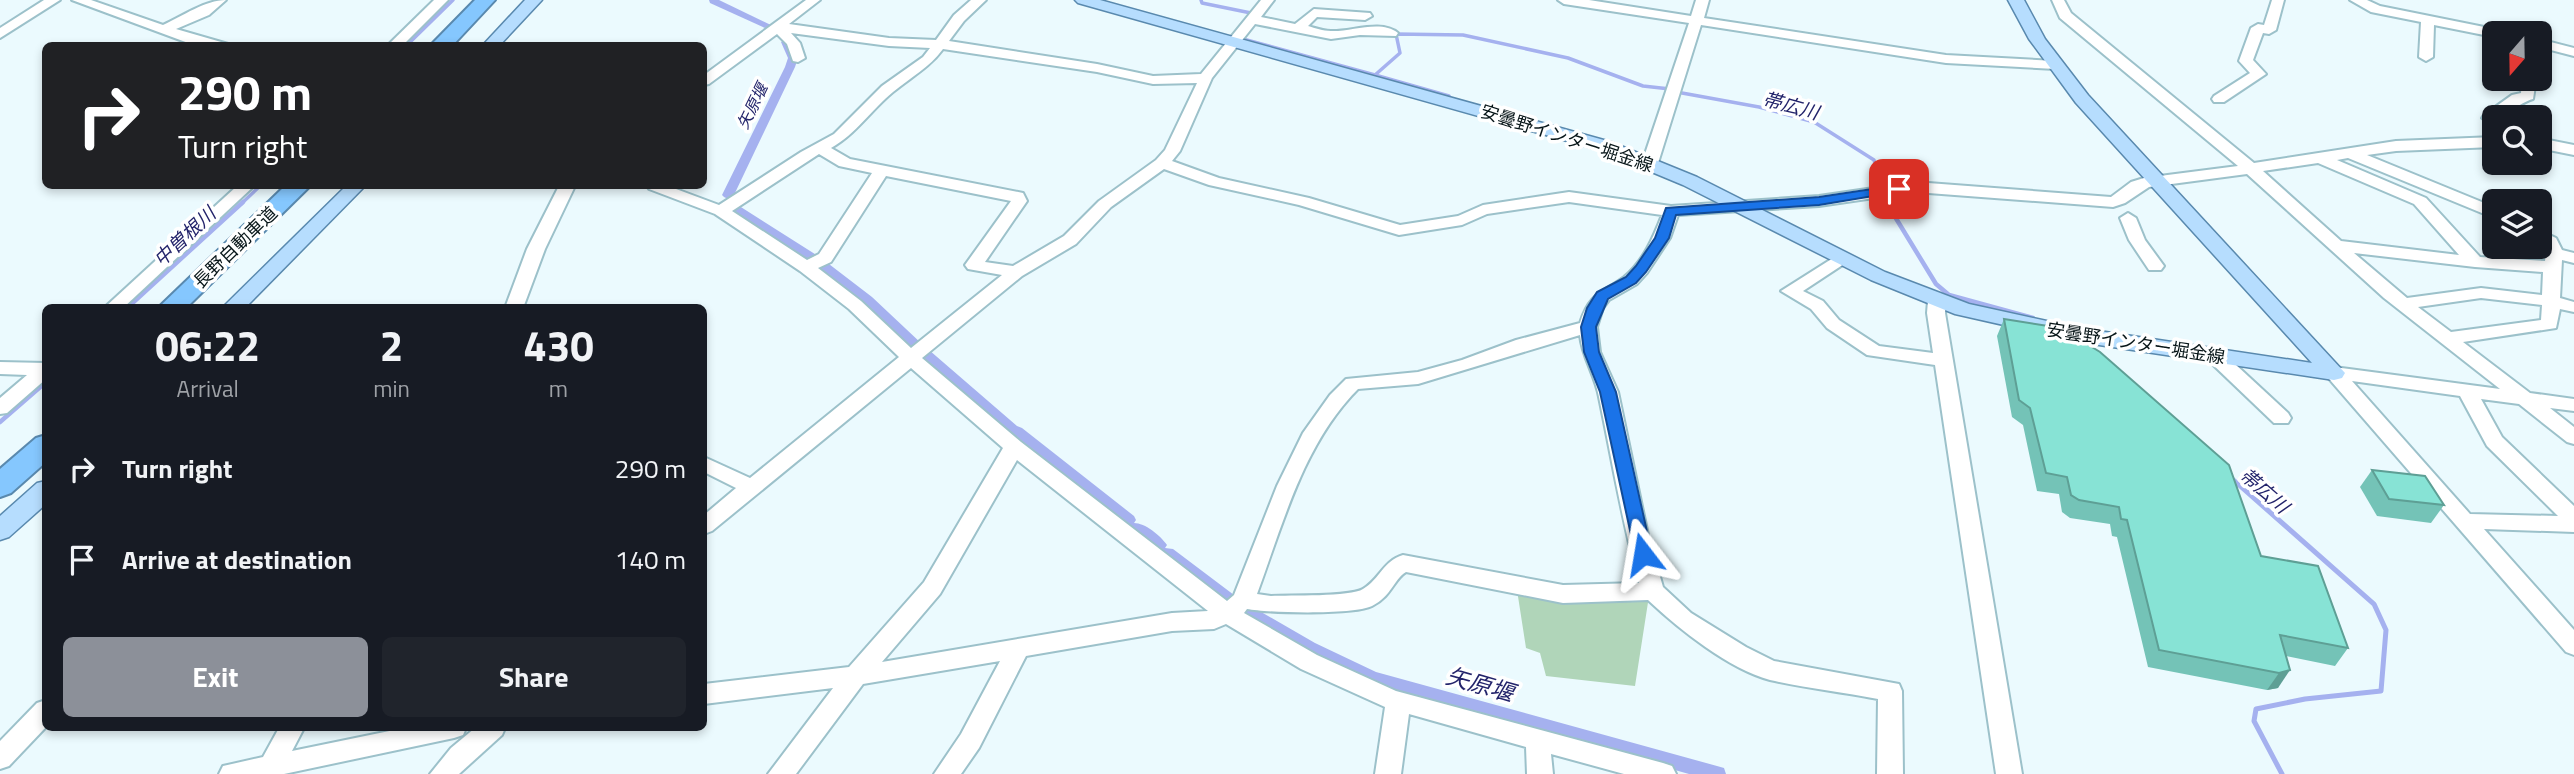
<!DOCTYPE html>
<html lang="en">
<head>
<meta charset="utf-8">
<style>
  :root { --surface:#171b24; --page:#20242c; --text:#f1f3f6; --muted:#9ea1a6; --accent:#8c9099 }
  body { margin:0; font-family:"Titillium Web","Noto Sans JP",sans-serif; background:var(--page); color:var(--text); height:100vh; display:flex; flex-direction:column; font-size:26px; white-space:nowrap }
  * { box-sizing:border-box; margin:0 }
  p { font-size:23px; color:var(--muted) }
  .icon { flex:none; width:38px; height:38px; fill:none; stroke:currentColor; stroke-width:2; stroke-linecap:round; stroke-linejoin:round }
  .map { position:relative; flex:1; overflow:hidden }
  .panel { position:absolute; left:42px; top:304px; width:665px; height:427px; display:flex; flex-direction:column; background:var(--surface); border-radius:10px; box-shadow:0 4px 10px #0003 }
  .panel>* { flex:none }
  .guide { position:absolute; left:42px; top:42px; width:665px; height:147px; border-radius:10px; box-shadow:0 4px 10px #0003; background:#202124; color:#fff; overflow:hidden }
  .needle { width:46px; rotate:200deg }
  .tools { position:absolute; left:2482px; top:21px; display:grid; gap:14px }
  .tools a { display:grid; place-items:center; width:70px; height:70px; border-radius:10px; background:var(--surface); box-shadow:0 4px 10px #0003; font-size:35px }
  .pin { position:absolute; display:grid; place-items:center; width:60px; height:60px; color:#fff; margin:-30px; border-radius:14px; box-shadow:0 4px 10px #0006 }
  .me { position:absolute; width:77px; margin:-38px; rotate:346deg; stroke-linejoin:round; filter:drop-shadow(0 0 5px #0008) }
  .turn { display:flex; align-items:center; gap:24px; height:147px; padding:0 21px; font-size:32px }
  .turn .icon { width:91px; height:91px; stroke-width:2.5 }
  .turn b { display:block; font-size:49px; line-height:60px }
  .eta { display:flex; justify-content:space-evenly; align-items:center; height:119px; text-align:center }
  .eta b { font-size:42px; font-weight:700; line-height:49px }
  .button { display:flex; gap:14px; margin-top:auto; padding:14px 21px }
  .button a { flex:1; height:80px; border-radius:10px; background:var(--accent); color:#fff; font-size:28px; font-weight:700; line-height:80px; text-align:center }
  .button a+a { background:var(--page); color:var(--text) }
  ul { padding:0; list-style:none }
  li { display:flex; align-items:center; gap:21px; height:91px; padding:0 21px }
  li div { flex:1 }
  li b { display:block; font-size:26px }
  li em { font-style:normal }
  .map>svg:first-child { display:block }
</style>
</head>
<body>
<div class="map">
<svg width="2574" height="774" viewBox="0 0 2574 774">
  <rect width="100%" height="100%" fill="#ebfafe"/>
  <path fill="#b0d5b9" d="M1517 590 1649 596 1635 686 1546 676 1540 653 1526 648Z"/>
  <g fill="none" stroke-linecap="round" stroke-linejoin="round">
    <g stroke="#a5b1ef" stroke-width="3.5">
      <path d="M1201 0 1202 3 1251 13 1253 17"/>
      <path d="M1244 36 1243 39 1375 75 1400 53 1396 34 1463 35 1568 58 1643 86 1670 89"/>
      <path d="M406 46 453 0"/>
      <path d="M1375 75 1449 96"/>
      <path d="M1682 93 1759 107 1814 122 1874 160 1887 204"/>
      <path d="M241 204 260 186"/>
    </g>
    <g stroke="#a5b1ef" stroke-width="4.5">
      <path d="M1886 202 1936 284 1949 295 2033 318"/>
      <path d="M127 308 243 202"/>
      <path d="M0 422 46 382"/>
    </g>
    <path stroke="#a5b1ef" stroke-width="5" d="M2230 477 2374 604 2386 630 2381 691 2305 699 2256 709 2254 721 2282 774"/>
    <g fill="#a5b1ef" fill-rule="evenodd">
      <path d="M709 0H719L773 26 765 28 710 3Z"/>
      <path d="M786 39 791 42 798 58 795 67 734 195 728 199 724 197 722 195 785 67 788 58 781 42Z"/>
      <path d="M733 202 818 256 819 261H825L872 297 922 344V349L929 350 1017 426 1022 428 1134 516 1136 520 1134 523C1145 523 1160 535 1167 545L1165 548 1173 549 1234 595 1236 599 1234 603 1228 605 1222 603 1161 557 1159 553 1161 550 1153 549 1131 532 1129 528 1131 525 1122 524 1010 431 1005 429 919 356V351L912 350 862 303 817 267 816 262H810L729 209 727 206Z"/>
      <path d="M1242 601 1315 643 1376 672 1717 766 1724 768 1726 774H1689L1366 683 1303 653 1236 611 1234 607 1236 603Z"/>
    </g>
    <defs>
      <g id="minor">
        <path d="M44 0H60L0 38V28Z"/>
        <path d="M72 0H91L163 25C183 16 205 0 226 0L209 15 176 29 235 46 191 44Z"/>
        <path d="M434 0H448L402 46H387Z"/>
        <path d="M806 0H820L789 24 889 38 936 40 954 15 971 0H986L964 21 949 41 1097 64 1153 76 1201 74 1261 0H1274L1261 17 1295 24 1314 9 1370 13 1372 16 1365 20 1317 17 1308 26C1315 28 1323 31 1331 31 1351 32 1381 19 1398 33L1396 36 1360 35 1331 39 1255 24 1212 78 1180 151 1172 161 1219 178 1309 198 1400 225 1458 216 1483 205 1569 192 1671 206 1819 196 1915 182 2111 197 2131 182 2144 178 2238 166 2060 18 2052 0H2064L2071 13 2254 163 2396 141 2494 137V147L2396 151 2367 155 2494 207V218L2348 158 2337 160 2426 198 2480 257 2545 261 2546 253 2539 243V230L2556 238 2562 250 2574 253V263L2562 260 2560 298 2574 302V312L2560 309 2556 328 2463 342 2530 393 2574 399V411L2550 408 2574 427V444L2567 442 2519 404 2481 399 2502 437 2574 506V532L2484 529 2574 630V655L2566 652 2324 373 2327 369 2334 367 2500 389 2384 298 2247 174 2149 187 2125 203 2113 207 1915 192 1819 206 1678 215 1670 238 1647 273 1637 284 1609 300 1603 308 1597 327 1600 352 1618 392 1648 535 1663 587 1691 613 1746 647 1774 661 1899 684 1902 691 1903 774H1877L1878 699C1842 692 1805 688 1770 680 1729 669 1679 629 1648 600L1563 603 1406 572C1393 580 1392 596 1372 606 1354 615 1269 613 1247 609L1244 613 1317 655 1396 691 1663 763 1672 766 1676 774H1624L1551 754 1553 774H1527L1526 747 1409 714 1401 774H1375L1385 707 1301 669 1226 624 1214 629 1172 631 1026 656 979 748 961 774H934L961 734 1000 661 863 684 796 774H768L833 688 704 704V684L849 667 924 582 1003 448 911 368 712 531 704 534V515L736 488 704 472V457L750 478 899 357 849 309 800 271 715 214 649 189 647 186H668L719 205 801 152 834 134 882 86 923 57 930 48 889 46 791 33 800 43 805 58 798 62 793 61 787 44 777 34 709 84 704 85V75ZM943 49 1097 72 1153 84 1197 83 1165 150 1156 160 1099 201 1064 236 1013 266 985 262 1027 201 1023 193 850 159 831 148C856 134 871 110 893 92 911 77 929 68 943 49ZM819 154 839 166 872 173 819 254 807 260 732 211ZM2318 163 2414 204 2459 255 2341 241 2263 171ZM1164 169 1209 185 1299 205 1399 235 1462 225 1487 214 1569 202 1662 215C1654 236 1643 262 1624 277 1601 294 1590 292 1580 323L1516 340 1462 360 1418 372 1346 379 1330 395 1303 433 1277 486 1234 595 1227 601 1021 442 922 358 1022 276 1076 244 1111 207ZM886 176 1011 201 965 265 968 269 1002 275 911 348 861 301 818 268 831 262ZM2354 253 2475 267 2543 272 2542 295 2481 288 2407 298ZM2481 298 2542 305 2541 320 2451 332 2418 307ZM1580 335C1582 357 1595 375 1599 397 1612 459 1622 522 1639 583L1563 585 1403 555C1383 561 1380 579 1363 589 1351 597 1289 595 1271 596L1257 594C1283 523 1304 443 1358 389L1418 384ZM2352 381 2460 396 2487 446 2558 516 2470 514ZM1017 460 1208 611 1172 613 882 662 940 594Z"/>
        <path d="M1558 0H1589L1691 16 1696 0H1709L1704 18 1946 55 2055 61 2062 65 2055 69 1946 63 1701 25 1658 163 1650 168 1642 163 1689 23 1564 4Z"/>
        <path d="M2272 0H2284L2276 30 2269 34 2263 33 2253 60 2266 74 2224 102H2214L2212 99 2214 96 2250 73 2239 61 2251 28 2258 24 2264 25Z"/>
        <path d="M2350 0H2367L2380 6 2494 29 2501 33H2494V37L2434 25 2433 57 2426 61 2419 57 2421 22 2371 12Z"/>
        <path d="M2539 39 2574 48V56L2539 47Z"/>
        <path d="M2522 79H2536L2533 99C2518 103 2507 117 2494 117V125L2482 118 2484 115 2512 95 2521 93Z"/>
        <path d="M2539 138 2574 145V155L2539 148Z"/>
        <path d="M237 186H254L123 308H104Z"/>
        <path d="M559 186H575L545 249 523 308H505L527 249Z"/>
        <path d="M2128 213 2136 218 2145 240 2164 266 2161 270H2149L2129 240 2120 218Z"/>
        <path d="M1841 253 1850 258 1847 262 1803 291 1823 301 1839 320 1879 346 1933 353 1927 313 1928 301 1937 296 1946 301 1945 313 2022 774H1996L1935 365 1867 355 1827 328 1811 309 1781 291Z"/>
        <path d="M2215 350 2222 352 2288 413 2291 418 2288 423H2274L2208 360 2206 356 2208 352Z"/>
        <path d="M0 362 46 363V379L7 413 0 414V398L27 375 0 374Z"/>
        <path d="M46 700V727L9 766 0 769V741L37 703Z"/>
        <path d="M279 728H304L292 751 404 728H466L463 735 454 738 284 774H219L223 766 263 757Z"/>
        <path d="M475 728H505L502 735 459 774H430L451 748Z"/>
      </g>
      <g id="major">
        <path d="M525 0H542L499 46H482Z"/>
        <path d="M1075 0H1100L1611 142 1697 177 1885 272 1969 304 2079 328 2312 363 2076 103 2029 39 2008 0H2024L2045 39 2088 95 2345 373 2342 378 2334 380 2079 342 1955 314 1871 280 1683 185 1599 150 1078 3Z"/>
        <path d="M346 186H365L245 308H222Z"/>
        <path d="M46 481V504L9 537 0 540V516L37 483Z"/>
      </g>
      <g id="highway">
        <path d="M475 0H495L452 46H430Z"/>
        <path d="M285 186H310L186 308H158Z"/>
        <path d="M46 435V462L11 493 0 497V469L36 438Z"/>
      </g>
    </defs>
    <use href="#minor" stroke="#9cc1ca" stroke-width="4"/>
    <use href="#major" stroke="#5989ae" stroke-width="3"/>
    <use href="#highway" stroke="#5989ae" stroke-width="4"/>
    <use href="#minor" fill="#fff" fill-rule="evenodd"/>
    <use href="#major" fill="#b6ddfe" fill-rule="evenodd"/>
    <use href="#highway" fill="#85c7fe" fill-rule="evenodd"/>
  </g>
  <g fill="#74c3b7">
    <path d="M2004 319 2261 556 2348 648 2335 666 2286 656 2278 688 2267 690 2148 667 2117 537 2112 536 2110 524 2070 518 2062 512 2059 494 2037 491 2023 425 2012 417 1997 336Z"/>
    <path d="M2372 470 2444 505 2431 523 2377 516 2360 487Z"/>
  </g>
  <path fill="#5e9f95" d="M2290 670 2278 688 2267 690 2279 673Z"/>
  <g fill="#87e3d5" stroke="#5e9f95" stroke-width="2">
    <path d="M2004 319 2061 328 2100 352 2229 465 2261 556 2318 566 2348 648 2280 635 2290 670 2279 673 2159 650 2127 520 2121 519 2119 507 2079 500 2071 495 2067 477 2046 473 2030 408 2019 400Z"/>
    <path d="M2372 470 2425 476 2444 505 2389 499Z"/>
  </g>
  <path fill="#1a73e8" stroke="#114b97" stroke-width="2" d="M1899 185 1904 186V191L1819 205 1676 215 1669 238 1646 272 1636 283 1608 299 1596 327 1599 352 1616 392 1652 554 1649 558H1636L1600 392 1584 352 1581 327 1587 308 1597 292 1626 277 1636 266 1655 238 1666 208 1819 197Z"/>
  <g text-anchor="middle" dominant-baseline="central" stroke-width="7" stroke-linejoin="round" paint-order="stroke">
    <g font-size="16" font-style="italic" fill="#23246b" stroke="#fff">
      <text transform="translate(752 106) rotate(-64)">矢原堰</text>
    </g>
    <g font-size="18" fill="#071518" stroke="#fff">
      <text transform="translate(1567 138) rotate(18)">安曇野インター堀金線</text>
      <text transform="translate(235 247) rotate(-44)">長野自動車道</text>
      <text transform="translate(2136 343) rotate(9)">安曇野インター堀金線</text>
    </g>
    <g font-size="19" font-style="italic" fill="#23246b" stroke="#fff">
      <text transform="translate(1791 105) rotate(15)">帯広川</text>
      <text transform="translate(184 236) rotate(-43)">中曽根川</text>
      <text transform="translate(2265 490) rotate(41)">帯広川</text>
    </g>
    <g font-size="23" font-style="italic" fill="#23246b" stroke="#fff">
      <text transform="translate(1480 684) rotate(16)">矢原堰</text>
    </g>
  </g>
</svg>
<div class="tools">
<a><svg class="needle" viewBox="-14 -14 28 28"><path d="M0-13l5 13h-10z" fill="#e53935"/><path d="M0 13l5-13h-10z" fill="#9ea1a6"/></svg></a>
<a><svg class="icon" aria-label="search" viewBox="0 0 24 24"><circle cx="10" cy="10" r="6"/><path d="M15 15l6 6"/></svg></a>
<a><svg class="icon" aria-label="layers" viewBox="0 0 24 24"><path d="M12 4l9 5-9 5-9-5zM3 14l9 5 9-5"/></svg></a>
</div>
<div class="pin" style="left:1899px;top:189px;background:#d93025"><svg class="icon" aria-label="arrive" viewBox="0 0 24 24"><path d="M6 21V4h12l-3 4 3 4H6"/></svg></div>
<svg class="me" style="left:1643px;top:554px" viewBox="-20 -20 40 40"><path d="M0-17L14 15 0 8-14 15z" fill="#1a73e8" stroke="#fff" stroke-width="4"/></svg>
<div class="guide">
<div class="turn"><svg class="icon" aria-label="right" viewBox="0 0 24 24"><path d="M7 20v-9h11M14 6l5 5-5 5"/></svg><div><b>290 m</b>Turn right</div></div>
</div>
<section class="panel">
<div class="eta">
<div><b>06:22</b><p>Arrival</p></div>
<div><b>2</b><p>min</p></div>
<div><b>430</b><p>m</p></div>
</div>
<ul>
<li><svg class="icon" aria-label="right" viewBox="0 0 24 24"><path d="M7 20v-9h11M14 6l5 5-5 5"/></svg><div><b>Turn right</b></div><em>290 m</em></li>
<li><svg class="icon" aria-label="arrive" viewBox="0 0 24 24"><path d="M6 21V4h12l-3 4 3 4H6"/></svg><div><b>Arrive at destination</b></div><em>140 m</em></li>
</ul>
<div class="button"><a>Exit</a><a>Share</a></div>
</section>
</div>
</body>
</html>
